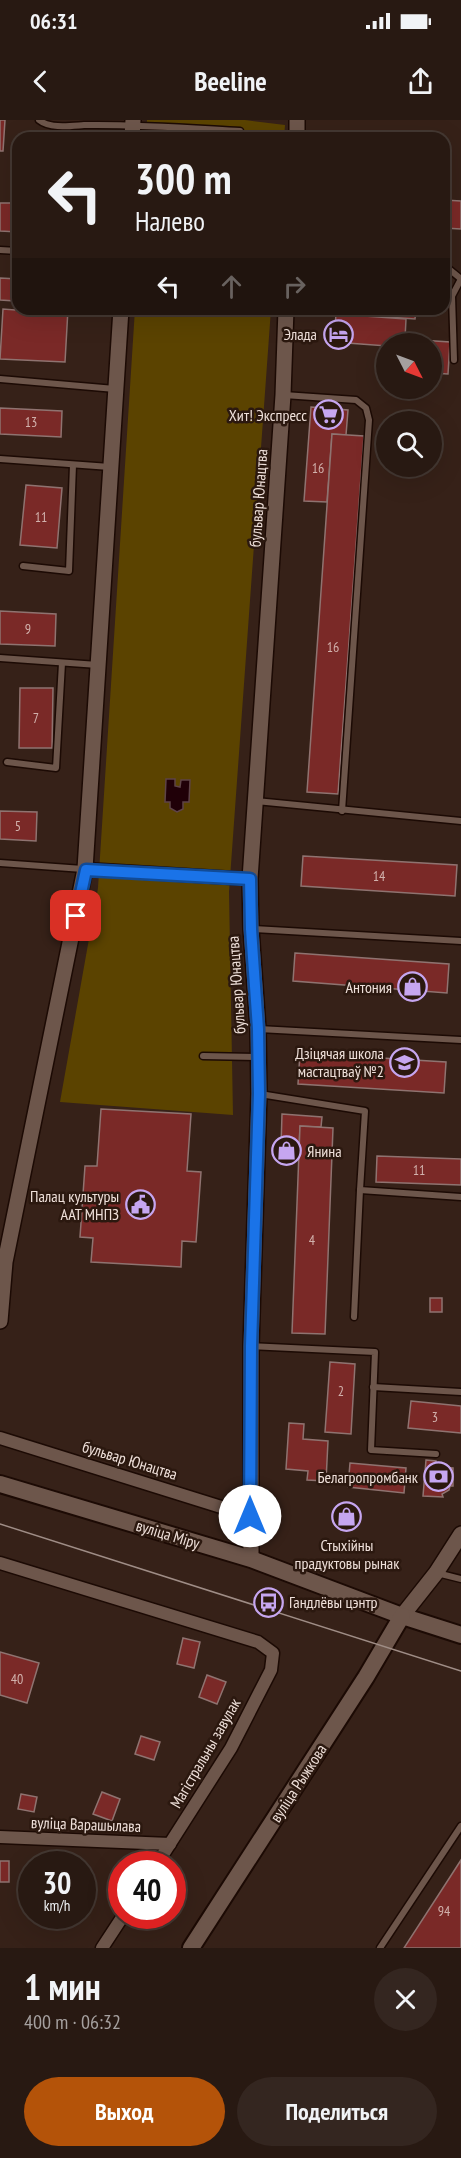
<!DOCTYPE html>
<html lang="ru">
<head>
<meta charset="utf-8">
<style>
  :root { --surface:#281912; --page:#342620; --text:#f1f3f6; --muted:#a5a09f; --line:#443832; --accent:#b45309 }
  body { margin:0; font-family:"PT Sans Narrow",sans-serif; background:var(--page); color:var(--text); height:100vh; display:flex; flex-direction:column; font-size:22px; white-space:nowrap }
  * { box-sizing:border-box; margin:0 }
  p { font-size:20px; color:var(--muted) }
  .icon { flex:none; width:33px; height:33px; fill:none; stroke:currentColor; stroke-width:2; stroke-linecap:round; stroke-linejoin:round }
  .map { position:relative; height:1828px; overflow:hidden }
  .sheet { display:flex; flex-direction:column; background:var(--surface); flex:1 }
  .sheet>* { flex:none }
  .hud { position:absolute; left:12px; top:12px; width:438px; height:183px; border-radius:18px; box-shadow:0 6px 24px #0002,0 0 0 2px var(--line); background:#281912; color:var(--text); overflow:hidden }
  .needle { width:39px; rotate:132deg }
  .buttons { position:absolute; left:376px; top:213px; display:grid; gap:12px }
  .buttons a { display:grid; place-items:center; width:66px; height:66px; border-radius:50%; background:var(--surface); box-shadow:0 6px 24px #0002,0 0 0 2px var(--line); font-size:30px }
  .speed { position:absolute; left:18px; top:1731px; display:flex; gap:12px; font-size:30px; font-weight:700; text-align:center }
  .speed>* { display:grid; place-content:center; width:78px; height:78px; border-radius:50%; background:var(--surface); box-shadow:0 6px 24px #0002,0 0 0 2px var(--line); line-height:1 }
  .speed small { font-size:15px; font-weight:400 }
  .speed .limit { border:9px solid #d22; background:#fff; color:#111 }
  .pin { position:absolute; display:grid; place-items:center; width:51px; height:51px; color:#fff; margin:-26px; border-radius:12px; box-shadow:0 3px 9px #0006 }
  .me { position:absolute; width:66px; margin:-33px; rotate:0deg; stroke-linejoin:round; filter:drop-shadow(0 0 4px #0008) }
  .turn { display:flex; align-items:center; gap:21px; height:126px; padding:0 24px; font-size:27px }
  .turn .icon { width:78px; height:78px; stroke-width:2.5 }
  .turn b { display:block; font-size:42px; line-height:51px }
  .lanes { display:flex; align-items:center; height:57px; padding:0 24px; background:#0003; justify-content:center; gap:30px; direction:ltr }
  .lanes .off { opacity:.35 }
  .round { display:grid; place-items:center; flex:none; width:63px; height:63px; border-radius:32px; background:var(--page) }
  .headline { display:flex; align-items:center; justify-content:space-between; height:102px; padding:0 24px }
  h1 { font-size:36px; font-weight:600; line-height:45px }
  .action { display:flex; gap:12px; margin-top:auto; padding:12px 24px }
  .action a { flex:1; height:69px; border-radius:36px; background:var(--accent); color:#fff; font-size:24px; font-weight:600; line-height:69px; text-align:center }
  .action a+a { background:var(--page); color:var(--text) }
  .status { display:flex; justify-content:space-between; align-items:center; height:42px; padding:0 30px; background:var(--surface); direction:ltr }
  .status svg { height:16px; fill:currentColor }
  header { display:flex; justify-content:space-between; align-items:center; height:78px; padding:0 24px; background:var(--surface); font-size:27px; font-weight:600 }
  .map>svg:first-child { display:block }
</style>
</head>
<body>
<div class="status"><b>06:31</b><svg viewBox="0 0 49 12"><path d="M0 12V9h3v3zM5 12V6h3v6zM10 12V3h3v9zM15 12V0h3v12zM26 1h20v11H26zM47 4h2v5h-2z"/></svg></div>
<header><svg class="icon" aria-label="back" viewBox="0 0 24 24"><path d="M15 5l-7 7 7 7"/></svg>Beeline<svg class="icon" aria-label="share" viewBox="0 0 24 24"><path d="M12 15V3M7 8l5-5 5 5M5 13v7h14v-7"/></svg></header>
<div class="map">
<svg width="461" height="1828" viewBox="0 0 461 1828">
  <rect width="100%" height="100%" fill="#362118"/>
  <g fill="#5b4300">
    <path d="M147 0H245L285 5 284 18H146Z"/>
    <path d="M135 189H271L229 772 233 995 60 982 98 768Z"/>
  </g>
  <path fill="#200008" stroke="#5e4347" stroke-width="1.5" d="M166 659H175V666L180 667 181 660H190L189 682H183V689L177 692 170 688V682H165Z"/>
  <g fill="#7a2927" stroke="#8f7370" stroke-width="1.5">
    <path d="M0 0H5L3 31H0Z"/>
    <path d="M444 80 461 81V109L444 108Z"/>
    <path d="M0 83H18V112L0 111Z"/>
    <path d="M0 158 18 159V189H68L65 242 0 239 3 189 15 190V181L0 180Z"/>
    <path d="M388 189H416L415 199 387 197Z"/>
    <path d="M336 194 406 199 405 219 450 222 448 254 432 253V224H387V226L334 222Z"/>
    <path d="M311 287 348 290 346 315 332 314 327 382 304 381Z"/>
    <path d="M0 288 62 291 61 317 0 314Z"/>
    <path d="M332 314 364 316 338 674 307 672Z"/>
    <path d="M26 365 62 368 57 428 20 425Z"/>
    <path d="M0 491 56 494 55 526 0 524Z"/>
    <path d="M20 568H53L52 628H19Z"/>
    <path d="M0 691 37 692 36 721 0 719Z"/>
    <path d="M303 736 457 745 455 776 301 766Z"/>
    <path d="M295 833 449 844 447 873 293 861Z"/>
    <path d="M300 933 446 942 444 973 298 964Z"/>
    <path d="M101 989 191 994 187 1051 201 1052 196 1122 182 1121 181 1147 91 1142 93 1118 80 1117 85 1046H97Z"/>
    <path d="M282 994 322 997 321 1007 300 1006 299 1028 281 1027Z"/>
    <path d="M300 1006 333 1008 325 1214 292 1213Z"/>
    <path d="M377 1036 461 1039V1065L376 1062Z"/>
    <rect x="430" y="1178" width="12" height="14"/>
    <path d="M330 1242 355 1244 351 1314 325 1312Z"/>
    <path d="M411 1281 461 1286V1313L408 1308Z"/>
    <path d="M289 1303 304 1304 303 1319 328 1321 326 1361 307 1360 308 1351 286 1349Z"/>
    <path d="M426 1340 436 1341V1347L453 1348V1366H450L449 1370 442 1374 443 1377 423 1376Z"/>
    <path d="M350 1343 406 1348 404 1373 348 1367Z"/>
    <path d="M183 1518 200 1522 194 1548 177 1544Z"/>
    <path d="M0 1532 39 1543 27 1583 0 1575Z"/>
    <path d="M207 1555 226 1562 217 1584 199 1577Z"/>
    <path d="M141 1616 160 1622 154 1640 135 1634Z"/>
    <path d="M102 1672 120 1679 112 1701 93 1694Z"/>
    <path d="M21 1674 37 1677 34 1692 18 1689Z"/>
    <path d="M61 1735 76 1744H56Z"/>
    <path d="M461 1740V1828H404L452 1754Z"/>
    <rect x="0" y="1741" width="9" height="21"/>
    <path d="M26 1746 32 1748V1771L20 1768Z"/>
  </g>
  <g fill="none" stroke-linecap="round" stroke-linejoin="round">
    <defs>
      <g id="service">
        <path d="M39 0C50 9 70 6 84 5 136 4 188 8 240 11"/>
        <path d="M0 130 18 131"/>
        <path d="M444 145 461 159"/>
        <path d="M454 240 452 176 461 159"/>
        <path d="M0 259 115 269"/>
        <path d="M284 275 356 280 366 288 369 300 342 691"/>
        <path d="M0 339 110 347"/>
        <path d="M23 446 69 451 73 345"/>
        <path d="M0 538 98 545"/>
        <path d="M7 642 56 648 62 543"/>
        <path d="M256 681 461 701"/>
        <path d="M0 743 83 749"/>
        <path d="M252 809 461 821"/>
        <path d="M259 909 461 920"/>
        <path d="M203 936 257 937"/>
        <path d="M260 974 365 991 360 1070 461 1077"/>
        <path d="M354 1197 360 1070"/>
        <path d="M251 1226 375 1232 371 1330 436 1334"/>
        <path d="M373 1267 461 1272"/>
        <path d="M437 1453 461 1459"/>
        <path d="M380 1828 461 1706"/>
      </g>
      <g id="minor">
        <path d="M85 749 250 759"/>
        <path d="M0 1318 250 1396"/>
        <path d="M0 1443 258 1522 273 1533 271 1550 231 1628 157 1744"/>
        <path d="M0 1717 170 1724"/>
        <path d="M102 1828 123 1796"/>
      </g>
      <g id="tertiary">
        <path d="M132 18 133 0"/>
        <path d="M297 18V0"/>
        <path d="M0 1201 5 1142 85 749 121 189"/>
        <path d="M251 1439V1226L259 974 258 909 251 809 250 759 283 275 286 189"/>
        <path d="M402 1496 436 1453 461 1414"/>
      </g>
      <g id="secondary">
        <path d="M0 1364 251 1439 402 1496 461 1515"/>
        <path d="M191 1828 366 1557 402 1496"/>
      </g>
    </defs>
    <use href="#service" stroke="#1c0a04" stroke-width="9"/>
    <use href="#minor" stroke="#1c0a04" stroke-width="15"/>
    <use href="#tertiary" stroke="#1c0a04" stroke-width="18"/>
    <use href="#secondary" stroke="#1c0a04" stroke-width="20"/>
    <use href="#service" stroke="#6d564b" stroke-width="6"/>
    <use href="#minor" stroke="#6d564b" stroke-width="12"/>
    <use href="#tertiary" stroke="#6d564b" stroke-width="15"/>
    <use href="#secondary" stroke="#6d564b" stroke-width="16"/>
    <path stroke="#9f8d86" stroke-width="1.5" d="M0 1404 461 1551"/>
  </g>
  <g fill="none" stroke-linecap="round" stroke-linejoin="round">
    <defs>
      <path id="route" d="M76 796 86 750 250 759 251 809 258 909 259 974 251 1226 250 1396"/>
    </defs>
    <use href="#route" stroke="#114b97" stroke-width="15"/>
    <use href="#route" stroke="#1a73e8" stroke-width="10"/>
  </g>
  <defs>
    <symbol id="hotel-ring" viewBox="-11 -11 22 22"><circle r="9.5" fill="#2b180f" stroke="#c6a6f0" stroke-width="1.5"/><path d="M-6-4.5h1.5V1H6V5H4.5V3h-9V5H-6ZM-4 0a1.8 1.8 0 1 1 3.6 0ZM.5 0V-2.5h3Q6-2.5 6 0Z" fill="#c6a6f0"/></symbol>
    <symbol id="supermarket-ring" viewBox="-11 -11 22 22"><circle r="9.5" fill="#2b180f" stroke="#c6a6f0" stroke-width="1.5"/><path d="M-6-5.5h2.5l.6 2H6L4.5 2H-2.5L-4.4-4H-6ZM-1.5 3.2a1.3 1.3 0 1 0 .1 0ZM3 3.2a1.3 1.3 0 1 0 .1 0Z" fill="#c6a6f0"/></symbol>
    <symbol id="shop-ring" viewBox="-11 -11 22 22"><circle r="9.5" fill="#2b180f" stroke="#c6a6f0" stroke-width="1.5"/><path d="M-5-2.5h2.3a2.7 3.5 0 0 1 5.4 0H5L5.5 6h-11ZM-1.5-2.5h3a1.5 2.3 0 0 0-3 0Z" fill="#c6a6f0"/></symbol>
    <symbol id="school-ring" viewBox="-11 -11 22 22"><circle r="9.5" fill="#2b180f" stroke="#c6a6f0" stroke-width="1.5"/><path d="M0-5L7-2L0 1L-7-2ZM-4 1L0 2.5L4 1V4Q0 6-4 4Z" fill="#c6a6f0"/></symbol>
    <symbol id="civic-ring" viewBox="-11 -11 22 22"><circle r="9.5" fill="#2b180f" stroke="#c6a6f0" stroke-width="1.5"/><path d="M-.6-6.5H3V-4.5H.6V-3L4-1V1h2V6H-6V1h2V-1L-.6-3ZM-1.2 2.5V6h2.4V2.5Z" fill="#c6a6f0"/></symbol>
    <symbol id="bank-ring" viewBox="-11 -11 22 22"><circle r="9.5" fill="#2b180f" stroke="#c6a6f0" stroke-width="1.5"/><path d="M-6-4H6V4H-6ZM0-2.3a2.3 2.3 0 1 0 0 4.6a2.3 2.3 0 1 0 0-4.6Z" fill="#c6a6f0"/></symbol>
    <symbol id="bus-ring" viewBox="-11 -11 22 22"><circle r="9.5" fill="#2b180f" stroke="#c6a6f0" stroke-width="1.5"/><path d="M-5-6H5V4H4V6H2V4H-2V6H-4V4H-5ZM-3.5-4V0h7V-4ZM-3.5 1.2v1.5H-2V1.2ZM2 1.2v1.5H3.5V1.2Z" fill="#c6a6f0"/></symbol>
  </defs>
  <g fill-rule="evenodd">
    <use href="#hotel-ring" x="322" y="198" width="33" height="33"/>
    <use href="#supermarket-ring" x="312" y="278" width="33" height="33"/>
    <use href="#shop-ring" x="396" y="850" width="33" height="33"/>
    <use href="#school-ring" x="388" y="926" width="33" height="33"/>
    <use href="#shop-ring" x="270" y="1014" width="33" height="33"/>
    <use href="#civic-ring" x="124" y="1068" width="33" height="33"/>
    <use href="#bank-ring" x="422" y="1340" width="33" height="33"/>
    <use href="#shop-ring" x="330" y="1380" width="33" height="33"/>
    <use href="#bus-ring" x="252" y="1466" width="33" height="33"/>
  </g>
  <g text-anchor="middle" dominant-baseline="central" stroke-width="5" stroke-linejoin="round" paint-order="stroke">
    <g font-size="14" fill="#d2b2ad">
      <text x="31" y="302">13</text>
      <text x="318" y="348">16</text>
      <text x="41" y="397">11</text>
      <text x="28" y="509">9</text>
      <text x="333" y="527">16</text>
      <text x="36" y="598">7</text>
      <text x="18" y="706">5</text>
      <text x="379" y="756">14</text>
      <text x="419" y="1050">11</text>
      <text x="312" y="1120">4</text>
      <text x="341" y="1271">2</text>
      <text x="435" y="1297">3</text>
      <text x="17" y="1559">40</text>
      <text x="444" y="1791">94</text>
    </g>
    <g font-size="16" fill="#efe0da" stroke="#2b180f" text-anchor="end">
      <text x="317" y="214">Элада</text>
      <text x="307" y="295">Хит! Экспресс</text>
      <text x="392" y="867">Антония</text>
      <text x="384" y="933">Дзіцячая школа<tspan x="384" dy="18">мастацтваў №2</tspan></text>
      <text x="307" y="1031" text-anchor="start">Янина</text>
      <text x="119" y="1076">Палац культуры<tspan x="119" dy="18">ААТ МНПЗ</tspan></text>
      <text x="418" y="1357">Белагропромбанк</text>
      <text x="347" y="1425" text-anchor="middle">Стыхійны<tspan x="347" dy="18">прадуктовы рынак</tspan></text>
      <text x="289" y="1482" text-anchor="start">Гандлёвы цэнтр</text>
    </g>
    <g font-size="16" fill="#efe0da" stroke="#2b180f">
      <text transform="translate(258 378) rotate(-86)">бульвар Юнацтва</text>
      <text transform="translate(236 865) rotate(-94)">бульвар Юнацтва</text>
      <text transform="translate(130 1340) rotate(17)">бульвар Юнацтва</text>
      <text transform="translate(168 1414) rotate(17)">вуліца Міру</text>
      <text transform="translate(205 1633) rotate(-60)">Магістральны завулак</text>
      <text transform="translate(298 1663) rotate(-57)">вуліца Рыжкова</text>
      <text transform="translate(86 1704) rotate(2)">вуліца Варашылава</text>
    </g>
  </g>
</svg>
<div class="buttons">
<a><svg class="needle" viewBox="-14 -14 28 28"><path d="M0-13l5 13h-10z" fill="#e53935"/><path d="M0 13l5-13h-10z" fill="#a5a09f"/></svg></a>
<a><svg class="icon" aria-label="search" viewBox="0 0 24 24"><circle cx="10" cy="10" r="6"/><path d="M15 15l6 6"/></svg></a>
</div>
<div class="speed"><div>30<small>km/h</small></div><div class="limit">40</div></div>
<div class="pin" style="left:76px;top:796px;background:#d93025"><svg class="icon" aria-label="arrive" viewBox="0 0 24 24"><path d="M6 21V4h12l-3 4 3 4H6"/></svg></div>
<svg class="me" style="left:250px;top:1396px" viewBox="-20 -20 40 40"><circle r="19" fill="#fff"/><path d="M0-13L10 11 0 6-10 11z" fill="#1a73e8"/></svg>
<div class="hud">
<div class="turn"><svg class="icon" aria-label="left" viewBox="0 0 24 24"><path d="M17 20v-9H6M10 6l-5 5 5 5"/></svg><div><b>300 m</b>Налево</div></div>
<div class="lanes"><svg class="icon" aria-label="left" viewBox="0 0 24 24"><path d="M17 20v-9H6M10 6l-5 5 5 5"/></svg><svg class="icon off" aria-label="ahead" viewBox="0 0 24 24"><path d="M12 20V5M6 11l6-6 6 6"/></svg><svg class="icon off" aria-label="right" viewBox="0 0 24 24"><path d="M7 20v-9h11M14 6l5 5-5 5"/></svg></div>
</div>
</div>
<section class="sheet">
<div class="headline"><div><h1>1 мин</h1><p>400 m · 06:32</p></div><a class="round"><svg class="icon" aria-label="close" viewBox="0 0 24 24"><path d="M6 6l12 12M18 6L6 18"/></svg></a></div>
<div class="action"><a>Выход</a><a>Поделиться</a></div>
</section>
</body>
</html>
